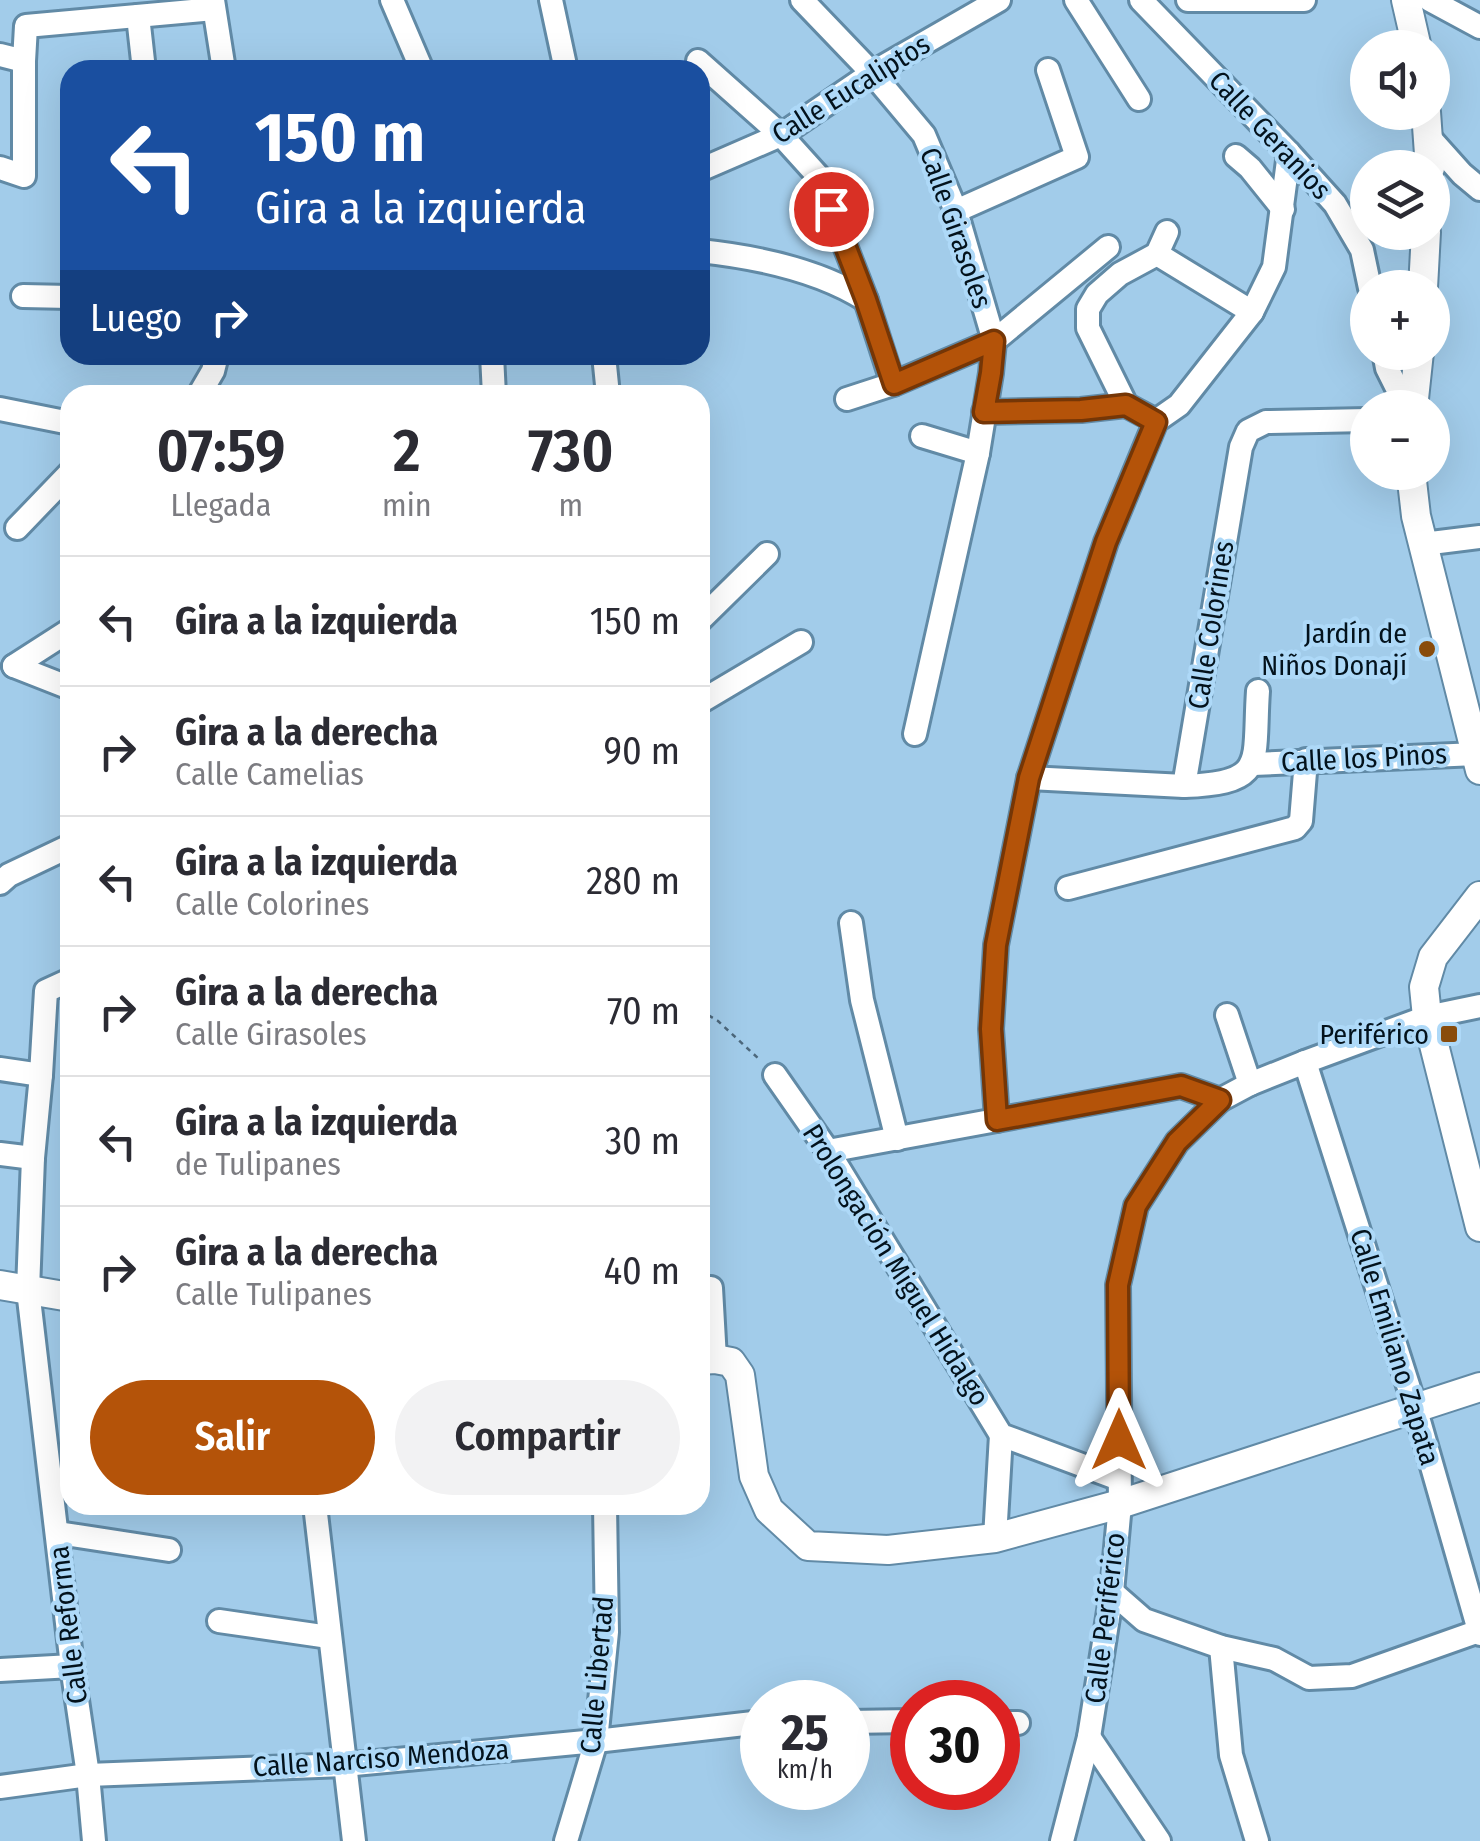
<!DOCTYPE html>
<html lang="es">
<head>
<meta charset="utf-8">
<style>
  :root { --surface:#fff; --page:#f2f2f3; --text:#2b2b33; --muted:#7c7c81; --line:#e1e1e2; --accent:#b45309 }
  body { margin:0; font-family:"Fira Sans Condensed",sans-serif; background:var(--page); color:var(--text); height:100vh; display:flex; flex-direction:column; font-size:38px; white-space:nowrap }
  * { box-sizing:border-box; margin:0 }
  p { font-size:32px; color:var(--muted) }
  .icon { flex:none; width:55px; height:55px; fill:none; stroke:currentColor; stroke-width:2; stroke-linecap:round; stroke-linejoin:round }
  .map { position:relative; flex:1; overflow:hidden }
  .details { position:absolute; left:60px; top:385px; width:650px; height:1130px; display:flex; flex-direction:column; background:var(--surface); border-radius:30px; box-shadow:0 10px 40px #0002 }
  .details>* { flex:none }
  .hud { position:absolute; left:60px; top:60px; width:650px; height:305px; border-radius:30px; box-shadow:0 10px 40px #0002; background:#1a4fa0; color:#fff; overflow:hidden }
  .fabs { position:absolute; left:1350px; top:30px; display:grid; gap:20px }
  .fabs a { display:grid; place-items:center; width:100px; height:100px; border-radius:50%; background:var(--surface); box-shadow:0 10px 40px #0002; font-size:50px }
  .speed { position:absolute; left:740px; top:1680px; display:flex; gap:20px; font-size:50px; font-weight:700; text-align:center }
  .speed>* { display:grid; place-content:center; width:130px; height:130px; border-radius:50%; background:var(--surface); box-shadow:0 10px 40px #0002; line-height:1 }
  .speed small { font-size:25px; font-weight:400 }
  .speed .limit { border:15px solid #d22; background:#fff; color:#111 }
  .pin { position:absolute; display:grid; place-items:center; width:85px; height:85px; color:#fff; margin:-42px; border:5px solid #fff; border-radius:50%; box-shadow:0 2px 10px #0007 }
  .me { position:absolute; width:110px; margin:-55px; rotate:0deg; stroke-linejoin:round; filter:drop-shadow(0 0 8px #0008) }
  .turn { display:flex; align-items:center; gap:35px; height:210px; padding:0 30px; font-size:45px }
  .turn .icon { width:130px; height:130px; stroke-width:2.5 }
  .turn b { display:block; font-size:70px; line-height:85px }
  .then { display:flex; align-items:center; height:95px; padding:0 30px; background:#0003; gap:20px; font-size:38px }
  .eta { display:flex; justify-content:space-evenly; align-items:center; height:170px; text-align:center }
  .eta b { font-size:60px; font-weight:600; line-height:70px }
  .primary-button { display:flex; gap:20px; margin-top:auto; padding:20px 30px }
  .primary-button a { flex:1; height:115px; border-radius:60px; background:var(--accent); color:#fff; font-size:40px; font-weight:600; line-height:115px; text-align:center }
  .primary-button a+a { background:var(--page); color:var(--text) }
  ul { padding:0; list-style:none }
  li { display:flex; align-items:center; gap:30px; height:130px; padding:0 30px; border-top:2px solid var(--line) }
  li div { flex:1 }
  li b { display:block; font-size:38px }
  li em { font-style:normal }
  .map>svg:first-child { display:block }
</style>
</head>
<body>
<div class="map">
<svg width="1480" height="1841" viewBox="0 0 1480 1841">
  <rect width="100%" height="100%" fill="#a2ccea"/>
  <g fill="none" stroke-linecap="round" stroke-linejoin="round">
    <defs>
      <g id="minor">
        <path d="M213 0 224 70"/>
        <path d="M392 0 422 70"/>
        <path d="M551 0 566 70"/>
        <path d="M802 0 872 73 924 135 956 211 994 341 991 373 978 453 915 734"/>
        <path d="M1076 0 1139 99"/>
        <path d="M1141 0 1289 153 1335 204 1362 250 1370 288"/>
        <path d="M1188 0H1304"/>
        <path d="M1430 0 1480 27"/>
        <path d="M138 16 144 70"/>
        <path d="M0 55 24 61 26 26 214 9"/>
        <path d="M698 61 781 135 818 176 866 300 893 384"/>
        <path d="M1428 136 1462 174 1480 189"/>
        <path d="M1236 156 1250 168 1283 209"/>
        <path d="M0 168 24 176V61"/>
        <path d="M700 170 781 135 872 73 999 0"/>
        <path d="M956 211 1077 157 1048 70"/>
        <path d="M700 251C756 257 819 270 866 300"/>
        <path d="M1157 254 1252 312"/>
        <path d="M23 296 70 297"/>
        <path d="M1384 352 1387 368 1407 408"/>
        <path d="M492 355 494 395"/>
        <path d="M604 355 608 395"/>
        <path d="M199 395 213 371 217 355"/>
        <path d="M847 399 893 384 994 341 1108 247"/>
        <path d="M0 409 70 423"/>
        <path d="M984 412 1081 410 1126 405"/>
        <path d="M1156 421 1126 405 1088 328V309L1097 294 1120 274 1157 254 1167 232"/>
        <path d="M922 436 978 453"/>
        <path d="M17 528 70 473"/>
        <path d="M1423 544 1480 537"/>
        <path d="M700 620 767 554"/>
        <path d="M14 666 70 630"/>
        <path d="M14 666 70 688"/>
        <path d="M700 702 801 642"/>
        <path d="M1253 764 1476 754"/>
        <path d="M1029 778 1184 786 1241 447 1248 431 1266 422 1368 420"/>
        <path d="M1184 786C1268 783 1253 763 1258 691"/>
        <path d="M0 883 9 875 70 846"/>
        <path d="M1068 888 1295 828 1301 821 1306 760"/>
        <path d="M851 923 862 1000 897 1139"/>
        <path d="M70 980 46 991 41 1075 33 1158 28 1290 72 1666 88 1775 94 1841"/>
        <path d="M1227 1015 1250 1084"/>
        <path d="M1305 1062 1415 1407 1480 1634"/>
        <path d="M0 1069 41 1075"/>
        <path d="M775 1075 828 1151 1001 1435 1119 1479"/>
        <path d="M997 1120 991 1029 996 945 1029 778 1106 542 1156 421 1179 405 1252 312 1274 267 1289 153"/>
        <path d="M828 1151 1181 1086 1220 1100"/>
        <path d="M0 1154 33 1158"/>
        <path d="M711 1288 715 1359"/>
        <path d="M315 1505 354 1841"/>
        <path d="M58 1533 169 1550"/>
        <path d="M995 1538 1001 1435"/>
        <path d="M1112 1592 1144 1620 1221 1647 1274 1659 1309 1678 1352 1676 1479 1631"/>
        <path d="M219 1621 329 1637"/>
        <path d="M1221 1647 1231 1755 1257 1841"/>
        <path d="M0 1670 72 1666"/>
        <path d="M848 1722 912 1721"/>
        <path d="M998 1723H1018"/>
        <path d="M1089 1737 1159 1841"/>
        <path d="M0 1787 88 1775 344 1765 596 1741 762 1722"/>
        <path d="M566 1841 596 1741 607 1632 605 1505"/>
        <path d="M1062 1841 1089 1737 1112 1592 1120 1504 1118 1285 1136 1206 1177 1142 1220 1100 1250 1084 1305 1062 1427 1017 1480 1006"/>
      </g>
      <g id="major">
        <path d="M1406 0 1417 48"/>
        <path d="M1426 112 1430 168"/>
        <path d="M1423 288 1426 232"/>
        <path d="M1413 408 1419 352"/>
        <path d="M1411 472 1416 516 1480 770"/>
        <path d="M1480 896 1433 957 1424 987 1427 1017 1480 1227"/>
        <path d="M0 1285 70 1297"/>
        <path d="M700 1360 715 1359 731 1362 740 1375 754 1476 769 1510 808 1546 888 1550 995 1538 1120 1504 1480 1387"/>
      </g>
    </defs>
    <use href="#minor" stroke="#618aa6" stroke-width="28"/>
    <use href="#major" stroke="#618aa6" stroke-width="32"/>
    <path stroke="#4d687c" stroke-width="2.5" stroke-dasharray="5 5" stroke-linecap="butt" d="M700 1010 718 1021 760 1060"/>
    <use href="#minor" stroke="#fff" stroke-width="22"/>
    <use href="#major" stroke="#fff" stroke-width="28"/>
  </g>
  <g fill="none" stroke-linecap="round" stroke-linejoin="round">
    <defs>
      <path id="route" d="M831 209 866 300 894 384 994 341 991 373 984 412 1081 410 1126 405 1156 422 1106 542 1029 778 996 945 991 1029 997 1120 1181 1086 1220 1100 1177 1142 1136 1206 1118 1285 1119 1440"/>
    </defs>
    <use href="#route" stroke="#753606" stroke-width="25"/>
    <use href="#route" stroke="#b45309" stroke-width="18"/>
  </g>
  <g fill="#894c0c" stroke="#aed9f8" stroke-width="4">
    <circle cx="1427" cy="649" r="10"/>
    <rect x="1439" y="1024" width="20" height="20" rx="5"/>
  </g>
  <g text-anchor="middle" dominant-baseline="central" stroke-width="8" stroke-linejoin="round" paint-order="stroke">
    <g font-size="28" fill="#03121c" stroke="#aed9f8">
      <text transform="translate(851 89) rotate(-32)">Calle Eucaliptos</text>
      <text transform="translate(1270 135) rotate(47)">Calle Geranios</text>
      <text transform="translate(956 228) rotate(71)">Calle Girasoles</text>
      <text transform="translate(1211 625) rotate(-81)">Calle Colorines</text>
      <text transform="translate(1364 758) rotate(-3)">Calle los Pinos</text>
      <text transform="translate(896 1265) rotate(58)">Prolongación Miguel Hidalgo</text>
      <text transform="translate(1395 1347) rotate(73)">Calle Emiliano Zapata</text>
      <text transform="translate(1105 1618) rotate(-83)">Calle Periférico</text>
      <text transform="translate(68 1625) rotate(-97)">Calle Reforma</text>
      <text transform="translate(597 1675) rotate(-85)">Calle Libertad</text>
      <text transform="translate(381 1758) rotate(-4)">Calle Narciso Mendoza</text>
    </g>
    <g font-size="28" fill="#03121c" stroke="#aed9f8" text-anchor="end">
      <text x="1407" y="633">Jardín de<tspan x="1407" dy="32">Niños Donají</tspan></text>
      <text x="1429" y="1034">Periférico</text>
    </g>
  </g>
</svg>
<div class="fabs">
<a><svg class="icon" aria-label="sound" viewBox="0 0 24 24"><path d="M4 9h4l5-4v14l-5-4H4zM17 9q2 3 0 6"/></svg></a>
<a><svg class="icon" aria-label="layers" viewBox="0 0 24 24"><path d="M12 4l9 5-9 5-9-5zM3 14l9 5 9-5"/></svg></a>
<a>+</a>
<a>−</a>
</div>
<div class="speed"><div>25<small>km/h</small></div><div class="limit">30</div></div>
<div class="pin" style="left:831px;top:209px;background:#d93025"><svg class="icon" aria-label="arrive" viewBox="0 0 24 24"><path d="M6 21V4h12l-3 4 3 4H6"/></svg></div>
<svg class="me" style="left:1119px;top:1440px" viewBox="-20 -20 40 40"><path d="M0-17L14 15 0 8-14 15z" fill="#b45309" stroke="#fff" stroke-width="4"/></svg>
<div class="hud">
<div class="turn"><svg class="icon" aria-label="left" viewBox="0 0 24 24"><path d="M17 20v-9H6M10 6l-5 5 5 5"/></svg><div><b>150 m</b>Gira a la izquierda</div></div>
<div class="then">Luego<svg class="icon" aria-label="right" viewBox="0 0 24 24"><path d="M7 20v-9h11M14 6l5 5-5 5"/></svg></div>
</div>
<section class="details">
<div class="eta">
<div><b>07:59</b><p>Llegada</p></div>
<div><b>2</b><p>min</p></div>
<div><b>730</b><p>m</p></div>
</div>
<ul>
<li><svg class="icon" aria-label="left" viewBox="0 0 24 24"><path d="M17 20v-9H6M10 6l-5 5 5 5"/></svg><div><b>Gira a la izquierda</b></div><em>150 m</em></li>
<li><svg class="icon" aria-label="right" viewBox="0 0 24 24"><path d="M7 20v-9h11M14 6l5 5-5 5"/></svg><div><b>Gira a la derecha</b><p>Calle Camelias</p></div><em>90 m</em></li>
<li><svg class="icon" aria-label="left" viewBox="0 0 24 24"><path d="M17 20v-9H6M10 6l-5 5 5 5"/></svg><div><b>Gira a la izquierda</b><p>Calle Colorines</p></div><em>280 m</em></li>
<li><svg class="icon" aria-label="right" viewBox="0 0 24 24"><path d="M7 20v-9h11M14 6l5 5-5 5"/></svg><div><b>Gira a la derecha</b><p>Calle Girasoles</p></div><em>70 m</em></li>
<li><svg class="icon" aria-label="left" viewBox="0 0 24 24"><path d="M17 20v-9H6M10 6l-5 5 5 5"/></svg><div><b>Gira a la izquierda</b><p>de Tulipanes</p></div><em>30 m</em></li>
<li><svg class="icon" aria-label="right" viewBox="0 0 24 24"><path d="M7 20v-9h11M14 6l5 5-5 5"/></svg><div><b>Gira a la derecha</b><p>Calle Tulipanes</p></div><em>40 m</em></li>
</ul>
<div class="primary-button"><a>Salir</a><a>Compartir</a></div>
</section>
</div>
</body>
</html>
